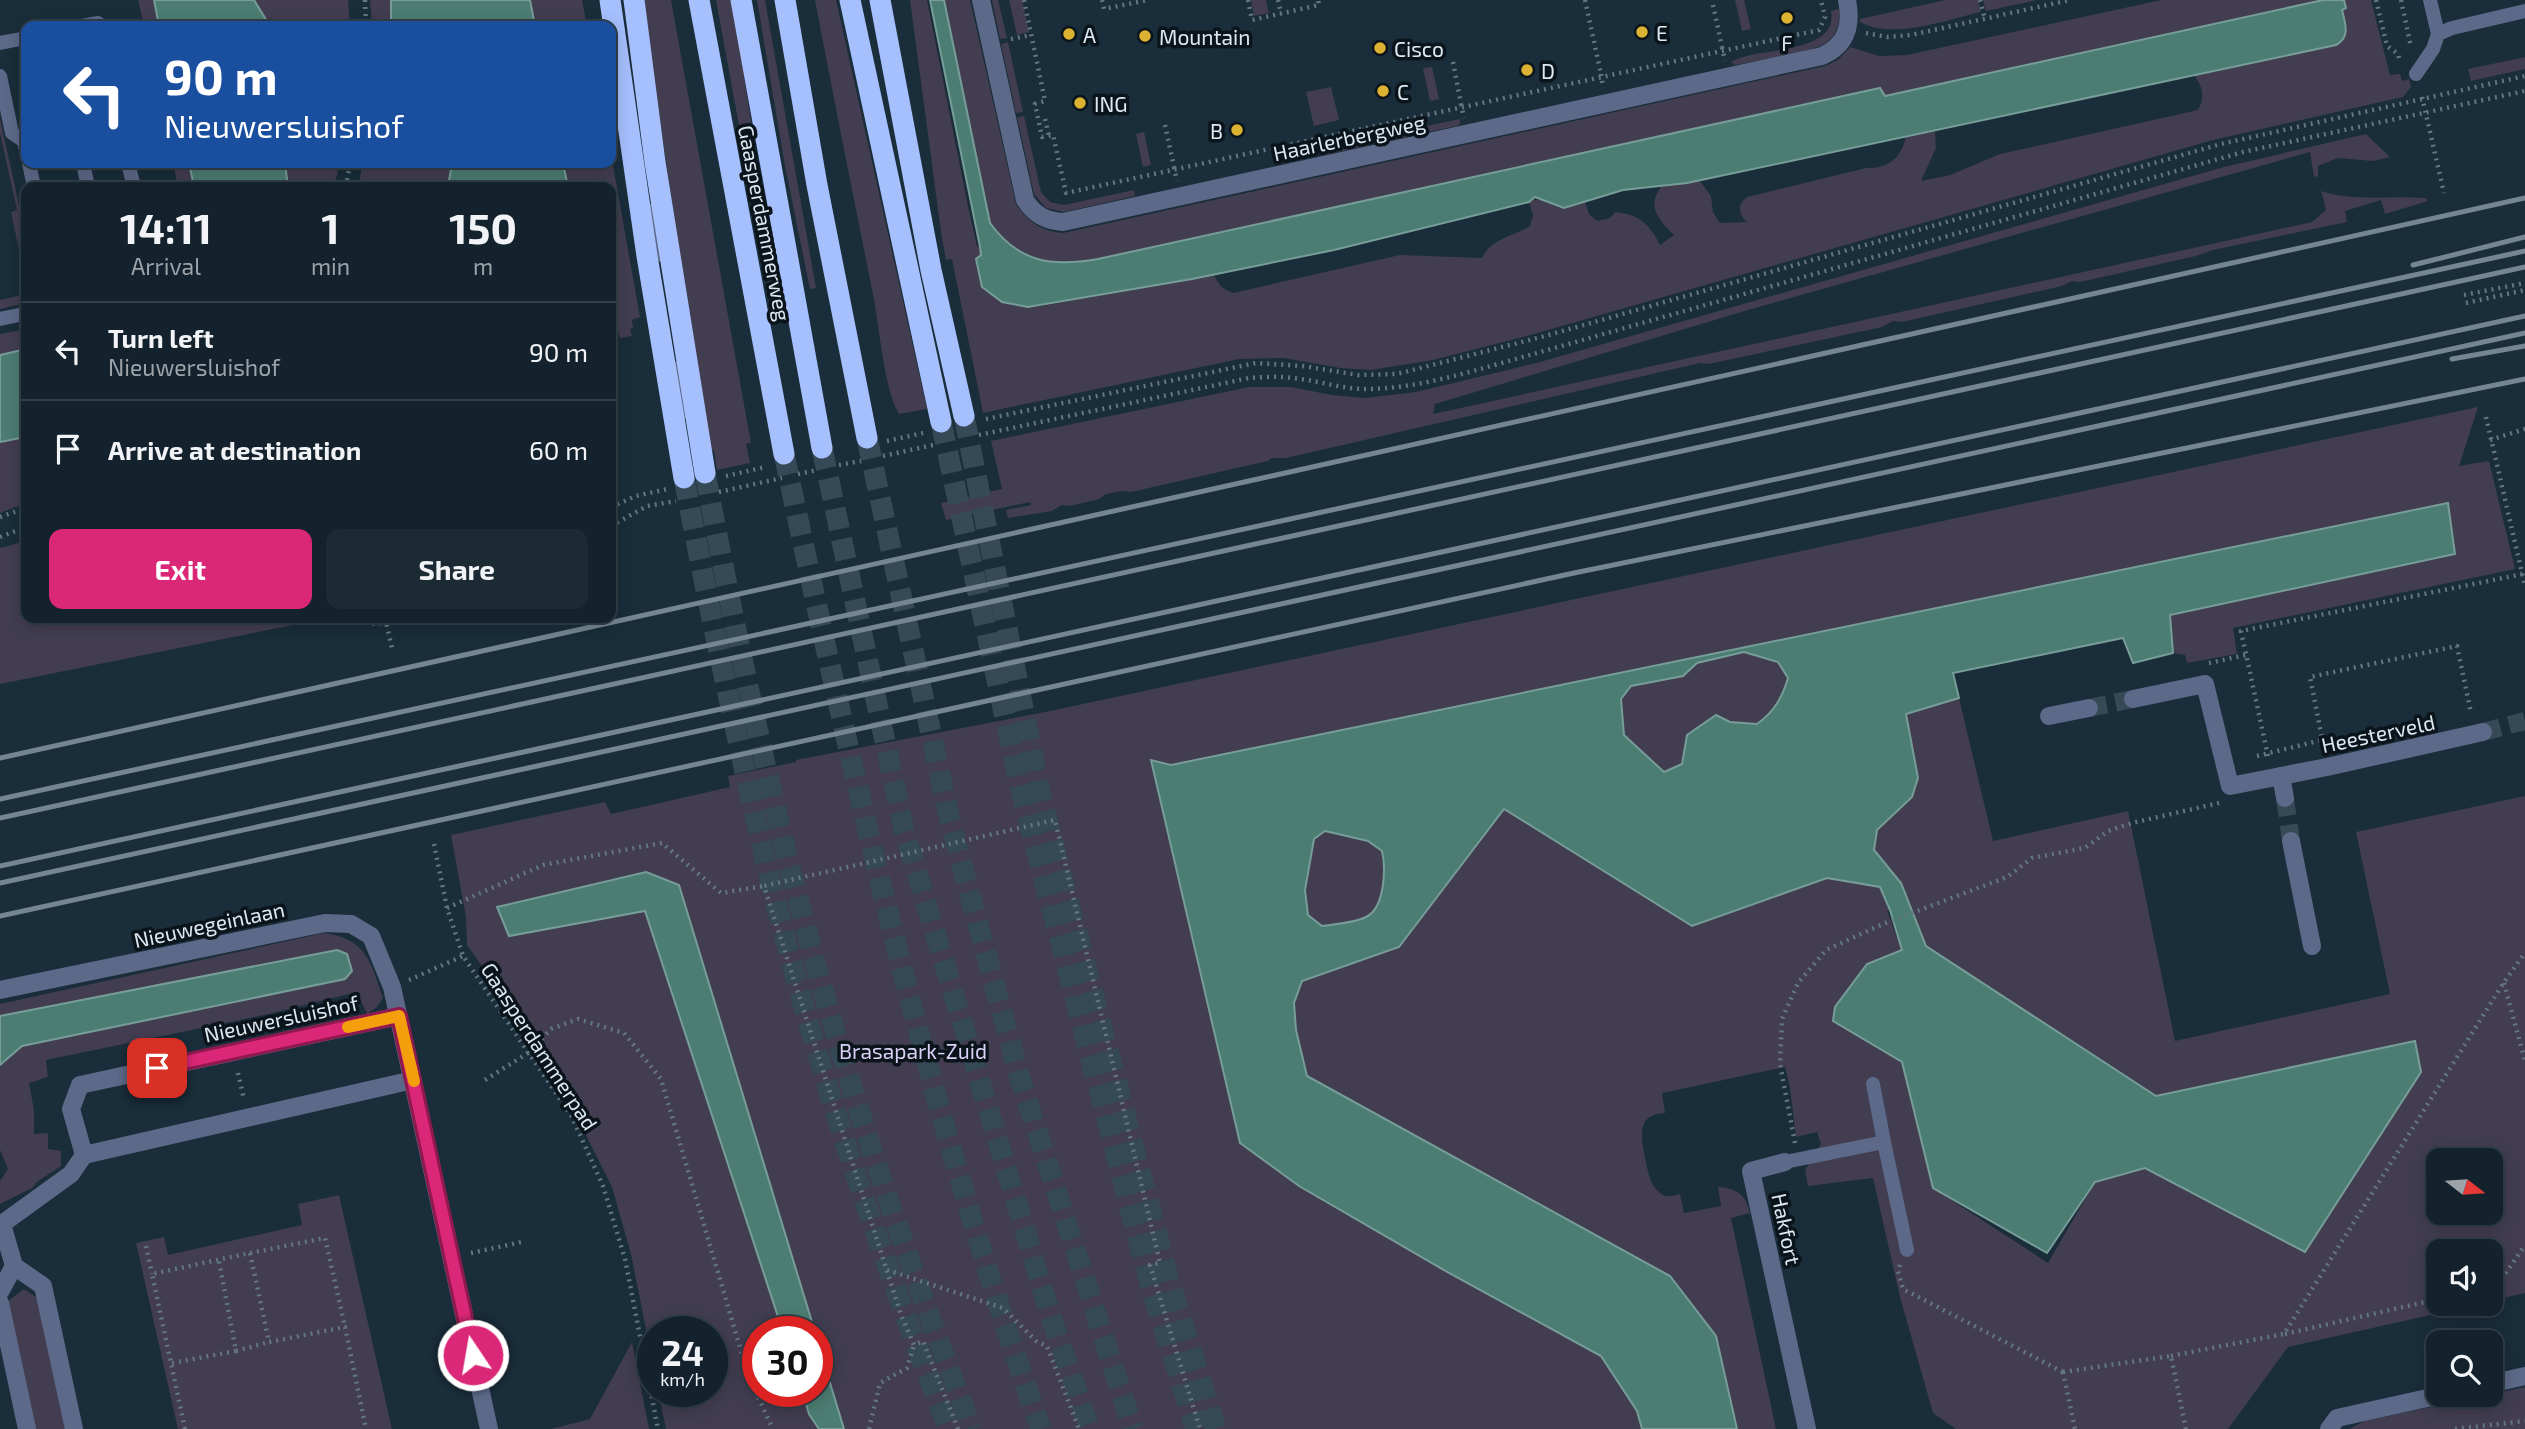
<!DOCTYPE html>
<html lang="en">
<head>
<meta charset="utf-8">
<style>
  :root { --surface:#13222c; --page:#1c2a34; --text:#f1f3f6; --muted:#9da4a9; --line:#323f48; --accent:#db2777 }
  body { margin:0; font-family:"Exo 2",sans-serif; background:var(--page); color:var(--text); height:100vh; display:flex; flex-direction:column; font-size:26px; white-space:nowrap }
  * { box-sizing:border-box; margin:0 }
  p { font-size:23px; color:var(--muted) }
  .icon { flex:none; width:38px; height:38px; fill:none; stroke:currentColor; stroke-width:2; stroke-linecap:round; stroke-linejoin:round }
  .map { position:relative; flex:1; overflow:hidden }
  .side { position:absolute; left:21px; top:182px; width:595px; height:441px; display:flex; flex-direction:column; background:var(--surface); border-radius:14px; box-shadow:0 4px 18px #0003,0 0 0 2px var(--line) }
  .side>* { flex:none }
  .hud { position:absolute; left:21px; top:21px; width:595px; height:147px; border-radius:14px; box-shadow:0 4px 18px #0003,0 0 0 2px var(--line); background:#1a4fa0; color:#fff; overflow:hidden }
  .needle { width:46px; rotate:107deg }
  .buttons { position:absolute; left:2426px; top:1148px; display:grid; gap:14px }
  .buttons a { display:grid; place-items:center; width:77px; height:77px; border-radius:14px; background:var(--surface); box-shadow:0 4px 18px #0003,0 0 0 2px var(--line); font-size:35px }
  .speed { position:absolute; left:637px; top:1316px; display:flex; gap:14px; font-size:35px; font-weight:700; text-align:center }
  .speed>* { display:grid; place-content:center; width:91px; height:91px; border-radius:50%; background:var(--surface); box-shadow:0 4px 18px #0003,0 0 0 2px var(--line); line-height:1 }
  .speed small { font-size:18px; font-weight:400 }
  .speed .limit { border:10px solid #d22; background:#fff; color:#111 }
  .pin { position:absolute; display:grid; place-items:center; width:60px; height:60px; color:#fff; margin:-30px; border-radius:14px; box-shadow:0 4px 10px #0006 }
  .me { position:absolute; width:77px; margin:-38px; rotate:348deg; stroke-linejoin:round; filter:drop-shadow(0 0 5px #0008) }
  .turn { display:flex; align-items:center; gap:24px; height:147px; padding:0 28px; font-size:32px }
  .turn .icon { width:91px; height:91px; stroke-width:2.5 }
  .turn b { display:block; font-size:49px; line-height:60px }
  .eta { display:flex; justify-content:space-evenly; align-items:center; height:119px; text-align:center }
  .eta b { font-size:42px; font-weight:700; line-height:49px }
  .cta { display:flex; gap:14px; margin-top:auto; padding:14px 28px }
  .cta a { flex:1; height:80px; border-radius:14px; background:var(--accent); color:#fff; font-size:28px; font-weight:700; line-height:80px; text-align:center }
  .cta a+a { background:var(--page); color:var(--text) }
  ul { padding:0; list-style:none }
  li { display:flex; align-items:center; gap:21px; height:98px; padding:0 28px; border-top:2px solid var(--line) }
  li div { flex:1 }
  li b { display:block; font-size:26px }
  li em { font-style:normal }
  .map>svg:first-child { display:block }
</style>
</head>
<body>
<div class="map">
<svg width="2525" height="1429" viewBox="0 0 2525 1429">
  <rect width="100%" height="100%" fill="#192d3a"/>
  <g fill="#423d51" fill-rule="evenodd">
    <path d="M138 0H154L159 26H144Z"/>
    <path d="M254 0H348L350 26H270Z"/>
    <path d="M370 0H391V26H372Z"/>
    <path d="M530 0H582L587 26H535Z"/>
    <path d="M642 0H671L751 443 746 444 750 463 717 470 714 451H709Z"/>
    <path d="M716 0H732L768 230 772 276 776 298 771 300Z"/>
    <path d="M757 0H765L816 288 810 289 785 166Z"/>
    <path d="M815 0H836L927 409 899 414C884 388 880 331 874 300 854 200 834 100 815 0Z"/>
    <path d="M910 0H927L969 211 977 246 980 247 981 255 976 259 982 287C999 303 1018 309 1042 306L1214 274C1218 285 1223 289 1233 293L1400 255 1482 258C1490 239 1514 236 1530 226L1533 215 1529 202C1543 195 1549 205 1563 207 1569 208 1579 204 1585 202L1589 214 1597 221 1610 218 1615 212C1638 214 1650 224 1660 245L1674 235C1659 220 1646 207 1661 187L1699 180 1711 196 1713 212 1720 223 1747 222C1739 215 1736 205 1747 197L1866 168C1888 169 1901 158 1906 137L1935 131 1936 148 1921 181 1950 175 2000 154 2198 110C2205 97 2203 87 2194 75L2343 41 2346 29 2342 9 2346 8 2343 0H2371L2390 75 2400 74 2402 81 2409 79 2411 87 2403 97 2213 140 1527 336 1433 360 1371 370 1340 368 1284 358 1239 359 983 413 952 259 946 260 942 239Z"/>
    <path d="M944 0H970L1016 204C1028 222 1041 231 1063 233L1825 66 1838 60 1850 47 1879 56 1907 55 2161 0H2323L1885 96 1879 88 1098 259C1052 268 1020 262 990 223Z"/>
    <path d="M992 0H998L1007 38 1000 39Z"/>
    <path d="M1009 0H1022L1029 32 1017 35Z"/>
    <path d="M1251 0H1266L1269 13 1254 16Z"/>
    <path d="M1735 0H1744L1751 29 1742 31Z"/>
    <path d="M1945 0H1978L1981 12C1946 20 1893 40 1860 22V19Z"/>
    <path d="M1983 0H2037L1986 11Z"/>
    <path d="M1839 9C1840 22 1838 35 1826 43 1813 52 1754 61 1735 65L1731 62C1755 46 1839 56 1831 11Z"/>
    <path d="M1008 42 1023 112 1016 113 1001 44Z"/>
    <path d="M2525 57V69L2471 81 2468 69Z"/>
    <path d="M1432 67 1439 99 1430 101 1423 68Z"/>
    <path d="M1331 87 1339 120 1314 126 1306 92Z"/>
    <path d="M1024 116 1041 192 1050 202 1064 205 1134 190 1135 196 1064 212 1046 208 1034 194 1017 117Z"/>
    <path d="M0 119 20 210 26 209V230L20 232 26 263V283L11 212 17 210 0 133Z"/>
    <path d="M1460 119V124L1457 126 1418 134 1417 128Z"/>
    <path d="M1413 129 1414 135 1325 155 1324 149Z"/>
    <path d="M1144 132 1151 165 1143 167 1136 134Z"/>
    <path d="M2366 134 2390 157 2373 161 2338 158 2318 166V176L2314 177 2310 152 1748 310 1435 404 1433 414 2312 222 2326 210 2321 191C2354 202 2391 195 2425 198L2428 201 2385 214 2381 200 2345 211 2347 222 2213 250 2196 256 2080 282 2072 281 2062 286 1902 322 1893 321 1882 327 1709 364 1700 363 1286 458H1272L1268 461 1131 492 1123 491 1106 494 1099 499 1070 506 1062 505 1052 511 1008 518 1006 510 1031 505 1030 502 946 520 941 503 1002 489 991 441 1249 387H1291L1332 395 1365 398 1416 392 1540 362 2224 167Z"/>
    <path d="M611 154 640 317 632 320 633 328 630 329 632 336 620 338 611 310V187H568L563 163H611Z"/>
    <path d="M173 163H189L194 187H178Z"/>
    <path d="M285 163H340L334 187H288Z"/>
    <path d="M363 163H452L448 187H358Z"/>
    <path d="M26 294V303L0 309V300Z"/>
    <path d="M26 329V349L0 355V334Z"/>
    <path d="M2478 407 2459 466 2489 461 2515 569 2233 628 2237 654 2187 663 2185 655 2173 653 2170 615 2454 554 2448 503 1171 765 1151 760 1240 1143 1299 1186 1449 1273 1601 1356 1637 1411 1642 1429H666L658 1391H712V1332H653V1364L631 1254 612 1187 569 1101 501 993 467 945 466 917 451 835 605 802 611 814 730 787 728 776 796 762V760L1050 711ZM758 1332H817V1391H758Z"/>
    <path d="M26 437V503L0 513V442Z"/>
    <path d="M26 541V618H308L303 623 0 684V548Z"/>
    <path d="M1744 652 1778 662 1788 678C1782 699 1774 712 1757 724L1730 722 1682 764 1664 772 1624 735 1621 699 1631 686 1683 676 1697 663Z"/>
    <path d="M1959 698 1993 841 2128 811 2175 1041 2390 994 2356 832 2525 796V1293L2490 1301V1251H2438V1304H2479L2288 1347 2228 1429H1956L1933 1413 1900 1297 1873 1178 1808 1186 1805 1170 1821 1144 1817 1132 1796 1137 1790 1088 1785 1067 1662 1093 1665 1113C1636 1114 1641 1137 1645 1158 1648 1170 1649 1184 1660 1193 1666 1198 1673 1196 1680 1194L1684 1213 1721 1206 1718 1187C1737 1188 1746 1195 1750 1213L1731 1218 1776 1429H1737L1716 1336 1670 1276 1307 1076 1296 1030 1294 1003 1302 981 1399 947 1504 809 1692 926 1827 878 1881 887 1890 910 1887 911 1902 950 1833 1020 1902 1062 1933 1188 2048 1263 2095 1182 2145 1168 2305 1251 2415 1041 2156 1096 1926 946 1901 883 1874 850 1877 830 1912 797 1918 778 1905 714ZM2438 1160H2490V1213H2438Z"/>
    <path d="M1325 831 1368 841 1382 851C1386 868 1385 908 1366 917 1354 923 1335 924 1322 926L1308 915 1305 890 1314 839Z"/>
    <path d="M324 933C367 939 370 961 383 998L377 1007 367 1014 357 992 269 1014 46 1060 48 1077 29 1083 34 1110V1134L48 1133V1149L61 1151V1166L37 1182 32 1188 0 1204V1181L8 1169 0 1150V1065L22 1046 344 979 352 971 337 950 0 1016V1004Z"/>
    <path d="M339 1195 392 1429H178L136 1243 164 1237 168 1255 302 1225 298 1204Z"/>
    <path d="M24 1289 39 1299 67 1429H35L7 1302Z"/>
    <path d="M632 1342 649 1429H551L590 1419Z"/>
    <path d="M2525 1387V1429H2349L2365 1421Z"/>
  </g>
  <g fill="#4c7d72" stroke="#779d98" stroke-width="2" fill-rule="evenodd">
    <path d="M154 0H254L270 26H159Z"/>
    <path d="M391 0H530L535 26H391Z"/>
    <path d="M930 0H944L990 223C1019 263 1052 267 1098 259L1880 88 1885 96 2323 0H2344L2346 8 2342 10C2345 23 2351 37 2336 45L1687 183 1623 190 1564 208 1535 197 1529 202 1334 250 1192 279 1028 307 1002 302 982 287 976 259 981 255 980 247Z"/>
    <path d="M189 163H285L288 187H194Z"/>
    <path d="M452 163H563L568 187H448Z"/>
    <path d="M26 349V437L0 442V355Z"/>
    <path d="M2448 503 2455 554 2170 615 2173 653 2133 663 2123 638 1953 673 1959 698 1906 714 1918 778 1912 797 1877 830 1874 850 1901 883 1926 946 2156 1096 2415 1041 2421 1072 2305 1252 2145 1168 2095 1182 2047 1253 1933 1188 1902 1062 1833 1021 1835 1007 1867 964 1902 950 1890 910 1880 887 1827 878 1692 926 1504 809 1399 947 1302 981 1294 1003 1296 1030 1307 1076 1670 1276 1716 1336 1737 1429H1642L1637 1411 1601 1356 1449 1273 1299 1186 1240 1143 1151 760 1171 765ZM1744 652 1778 662 1788 678C1782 698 1774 712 1757 724L1730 722 1716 715 1687 735 1682 764 1664 772 1624 735 1621 699 1631 686 1683 676 1697 663ZM1325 831 1368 841 1382 851C1386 868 1385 908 1366 917 1354 923 1335 924 1322 926L1308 915 1305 890 1314 839Z"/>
    <path d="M646 872 679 885 815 1332H783L645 911 509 936 497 907Z"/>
    <path d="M337 950 347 954 352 971 345 979 22 1046 0 1065V1016Z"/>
    <path d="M817 1340 844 1429H819L809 1414 802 1391H817Z"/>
  </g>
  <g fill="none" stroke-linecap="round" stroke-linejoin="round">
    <g stroke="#364956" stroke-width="18" stroke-dasharray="18 9" stroke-linecap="butt">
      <path d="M2089 708 2133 699"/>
      <path d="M2483 732 2525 721"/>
      <path d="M2285 798 2291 841"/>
    </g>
    <g stroke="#364956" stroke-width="21" stroke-dasharray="21 10" stroke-linecap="butt">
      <path d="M964 416 1042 802 1169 1280 1216 1429"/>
      <path d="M941 422 1021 791 1150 1284 1196 1429"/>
      <path d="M867 438 950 821 1019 1075 1133 1429"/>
      <path d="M822 448 904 830 1051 1317 1090 1429"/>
      <path d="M784 454C854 783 928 1112 1041 1429"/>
      <path d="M705 473C739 651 776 829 827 1004 868 1148 918 1289 972 1429"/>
      <path d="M684 478C709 609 737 740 768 871 813 1057 878 1251 949 1429"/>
    </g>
    <g stroke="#647681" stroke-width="4.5" stroke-dasharray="2 5" stroke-linecap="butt">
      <path d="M365 0 366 26"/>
      <path d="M1024 0 1045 101 1035 104 1042 137 1053 135 1066 193 1819 30 1825 17 1821 0"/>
      <path d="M1102 0 1104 9 1148 0"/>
      <path d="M1248 0 1252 20 1319 5 1318 0"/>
      <path d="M1278 0 1281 14"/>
      <path d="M1585 0 1601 74"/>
      <path d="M1980 0 1985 19"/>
      <path d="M2376 0 2387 46 2398 54 2400 62"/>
      <path d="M2401 0 2411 47"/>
      <path d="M1713 5 1722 47"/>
      <path d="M1866 33 1887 37 1911 35 2070 0"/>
      <path d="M1011 39 1031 35"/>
      <path d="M1453 62 1461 104"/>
      <path d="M2422 97 2444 193"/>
      <path d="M1045 119 1049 136"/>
      <path d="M1165 125 1174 167"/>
      <path d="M346 187 350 163"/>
      <path d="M2464 295 2525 283"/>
      <path d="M2466 303 2525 290"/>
      <path d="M2486 417 2525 586"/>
      <path d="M986 419 1256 363 1303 366 1358 375 1397 374 1545 336 2221 144 2525 76"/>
      <path d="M979 435 1249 378C1263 377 1278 376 1292 378 1316 380 1338 388 1362 389 1418 390 1482 368 1537 353L2243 152 2525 91"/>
      <path d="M2490 440 2525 429"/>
      <path d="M887 441 923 433"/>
      <path d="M883 456 933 445"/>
      <path d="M839 465 861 461"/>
      <path d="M798 474 817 470"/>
      <path d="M726 476 766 467"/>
      <path d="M719 492 782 478"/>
      <path d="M611 507 636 496 667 489"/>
      <path d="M0 517 26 508"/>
      <path d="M611 526 647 506 676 501"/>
      <path d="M0 537 26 527"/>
      <path d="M360 618 370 624 386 623"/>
      <path d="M385 618 392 648"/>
      <path d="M2209 663 2246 655"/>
      <path d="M2323 743 2310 677 2457 646 2471 713"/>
      <path d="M2257 756 2322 740"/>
      <path d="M2268 756 2241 631 2523 574"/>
      <path d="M434 844 447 908 463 956 572 1117 603 1186 625 1259 658 1429"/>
      <path d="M447 908 543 865 662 843 721 893 764 886"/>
      <path d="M409 980 463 956"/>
      <path d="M2504 983 2525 1061"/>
      <path d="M238 1073 244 1099"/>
      <path d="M485 1080 528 1053 551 1029 578 1019 624 1033 661 1079 749 1378 773 1429"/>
      <path d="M1795 1143 1780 1064 1782 1019 1798 983 1826 950 1883 924 2007 877 2032 858 2085 848 2108 831 2132 823 2219 803"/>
      <path d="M146 1246 152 1274"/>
      <path d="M250 1253 325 1238 345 1327"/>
      <path d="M471 1253 522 1242"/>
      <path d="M1900 1265 1898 1271 1903 1289 2063 1372"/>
      <path d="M887 1270 1003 1308 1036 1341 1047 1346 1079 1429"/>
      <path d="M2490 1286 2499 1283 2525 1245"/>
      <path d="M2285 1334 2438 1299"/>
      <path d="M236 1351 269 1342"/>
      <path d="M2171 1356 2284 1334 2504 982 2525 953"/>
      <path d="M172 1363 236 1351 219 1261"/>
      <path d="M2063 1372 2171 1356 2186 1429"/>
      <path d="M2063 1372 2075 1429"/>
      <path d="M185 1429 152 1274 250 1253 269 1342 345 1327 366 1429"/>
      <path d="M869 1429 880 1383 907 1368 914 1345"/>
      <path d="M958 1429 923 1341 914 1345 901 1315 764 886 1055 820 1160 1263 1150 1265 1200 1429"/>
      <path d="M2455 1429 2525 1421"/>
    </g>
    <g stroke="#5c6988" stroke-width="14">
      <path d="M2430 0 2438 34"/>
      <path d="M82 26 98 23 99 26"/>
      <path d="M0 43 26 38"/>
      <path d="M2416 74 2433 49 2438 34 2452 28 2525 11"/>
      <path d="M0 76 12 133 24 141 26 150"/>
      <path d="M29 163 34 187"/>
      <path d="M83 163 88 187"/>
      <path d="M128 163 134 187"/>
      <path d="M648 210 662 255"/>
      <path d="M0 319 24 314"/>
      <path d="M680 367 681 413"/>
      <path d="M1873 1084 1884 1142"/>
      <path d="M1785 1162 1884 1142 1907 1250"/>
    </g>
    <g stroke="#5c6988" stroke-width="18">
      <path d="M981 0 1025 200C1034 214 1045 221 1063 222L1822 56C1847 45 1852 25 1847 0"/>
      <path d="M2133 699 2205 684 2230 786 2327 767 2483 732"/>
      <path d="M2049 716 2089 708"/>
      <path d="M2281 776 2285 798"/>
      <path d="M2291 841 2312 946"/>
      <path d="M0 990 325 923 351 924 371 936 392 987 489 1429"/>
      <path d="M84 1155 71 1109 80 1085 399 1016"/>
      <path d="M1785 1162 1751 1171 1807 1429"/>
      <path d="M0 1292 14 1266"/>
      <path d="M0 1303 27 1429"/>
      <path d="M2490 1384 2525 1376"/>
      <path d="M74 1429 43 1286 14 1266 2 1224 71 1174 84 1155 413 1080"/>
      <path d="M2329 1429 2337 1418 2441 1395"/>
    </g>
    <g stroke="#a6bffd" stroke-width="21">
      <path d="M610 0 647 256 684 478"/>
      <path d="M634 0 655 162 705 473"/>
      <path d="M699 0 784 454"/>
      <path d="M741 0 822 448"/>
      <path d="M785 0 817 185 867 438"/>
      <path d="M850 0 941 422"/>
      <path d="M880 0 931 270 964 416"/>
    </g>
    <g stroke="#758691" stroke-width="5">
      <path d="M2413 265 2525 237"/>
      <path d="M2452 359 2525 346"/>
      <path d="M0 758 2525 198"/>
      <path d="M0 799 2525 251"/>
      <path d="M0 818 2525 267"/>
      <path d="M0 866 2525 316"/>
      <path d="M0 883 2525 333"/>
      <path d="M0 916 1574 573 2525 379"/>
    </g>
    <g stroke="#647681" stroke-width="4.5" stroke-dasharray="2 5" stroke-linecap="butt">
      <path d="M1722 47 1725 61"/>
      <path d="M1601 74 1603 88"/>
      <path d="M1461 104 1464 118"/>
      <path d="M1174 167 1177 181"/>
    </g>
  </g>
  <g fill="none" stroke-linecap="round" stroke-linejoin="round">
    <defs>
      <path id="route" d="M157 1068 399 1016 473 1355"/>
    </defs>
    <use href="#route" stroke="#8e194d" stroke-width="18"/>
    <use href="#route" stroke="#db2777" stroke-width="12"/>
    <path stroke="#f59e0b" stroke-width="12" d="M348 1027 399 1016 414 1081"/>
  </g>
  <g fill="#dcb233" stroke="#0b141a" stroke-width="2.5">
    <circle cx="1787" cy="18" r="7"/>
    <circle cx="1642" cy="32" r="7"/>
    <circle cx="1069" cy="34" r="7"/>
    <circle cx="1145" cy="36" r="7"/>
    <circle cx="1380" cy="48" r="7"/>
    <circle cx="1527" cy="70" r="7"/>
    <circle cx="1383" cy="91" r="7"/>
    <circle cx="1080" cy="103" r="7"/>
    <circle cx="1237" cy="130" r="7"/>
  </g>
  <g text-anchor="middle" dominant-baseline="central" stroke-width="7" stroke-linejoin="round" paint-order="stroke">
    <g font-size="21" fill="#dce9f2" stroke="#0b141a" text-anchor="start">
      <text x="1656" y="32">E</text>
      <text x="1083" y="34">A</text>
      <text x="1159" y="36">Mountain</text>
      <text x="1787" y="42" text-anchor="middle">F</text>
      <text x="1394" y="48">Cisco</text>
      <text x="1541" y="70">D</text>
      <text x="1397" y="91">C</text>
      <text x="1094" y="103">ING</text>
      <text x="1223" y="130" text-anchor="end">B</text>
    </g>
    <g font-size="21" fill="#dce9f2" stroke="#0b141a">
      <text transform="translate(1349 137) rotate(-12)">Haarlerbergweg</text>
      <text transform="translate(765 223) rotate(79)">Gaasperdammerweg</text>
      <text transform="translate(2378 733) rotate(-12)">Heesterveld</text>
      <text transform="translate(209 924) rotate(-12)">Nieuwegeinlaan</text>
      <text transform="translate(281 1018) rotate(-12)">Nieuwersluishof</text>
      <text transform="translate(540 1046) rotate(57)">Gaasperdammerpad</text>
      <text transform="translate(1787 1229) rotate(78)">Hakfort</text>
    </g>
    <g font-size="21" fill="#dad1f6" stroke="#0b141a">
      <text x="913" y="1050">Brasapark-Zuid</text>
    </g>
  </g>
</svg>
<div class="buttons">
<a><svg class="needle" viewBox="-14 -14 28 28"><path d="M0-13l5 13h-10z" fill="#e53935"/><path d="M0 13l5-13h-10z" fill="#9da4a9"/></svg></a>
<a><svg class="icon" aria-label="sound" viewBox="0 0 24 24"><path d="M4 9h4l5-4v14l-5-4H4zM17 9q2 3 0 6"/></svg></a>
<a><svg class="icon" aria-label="search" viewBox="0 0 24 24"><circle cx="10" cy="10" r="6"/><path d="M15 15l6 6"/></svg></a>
</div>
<div class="speed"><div>24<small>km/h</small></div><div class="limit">30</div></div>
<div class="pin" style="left:157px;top:1068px;background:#d93025"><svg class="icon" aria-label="arrive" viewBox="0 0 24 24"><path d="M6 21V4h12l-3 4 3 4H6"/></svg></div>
<svg class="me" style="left:473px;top:1355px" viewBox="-20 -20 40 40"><circle r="17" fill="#db2777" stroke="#fff" stroke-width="3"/><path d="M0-11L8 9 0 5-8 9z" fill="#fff"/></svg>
<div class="hud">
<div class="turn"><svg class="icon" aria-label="left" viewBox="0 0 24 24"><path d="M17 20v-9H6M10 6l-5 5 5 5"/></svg><div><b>90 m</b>Nieuwersluishof</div></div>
</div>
<section class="side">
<div class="eta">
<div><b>14:11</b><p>Arrival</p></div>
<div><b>1</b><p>min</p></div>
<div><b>150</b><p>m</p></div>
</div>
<ul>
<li><svg class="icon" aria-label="left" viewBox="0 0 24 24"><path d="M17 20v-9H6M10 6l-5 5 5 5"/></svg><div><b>Turn left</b><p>Nieuwersluishof</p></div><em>90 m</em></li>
<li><svg class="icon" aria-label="arrive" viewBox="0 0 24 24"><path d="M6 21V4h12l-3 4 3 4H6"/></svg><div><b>Arrive at destination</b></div><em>60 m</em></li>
</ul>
<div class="cta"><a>Exit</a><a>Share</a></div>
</section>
</div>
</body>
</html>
